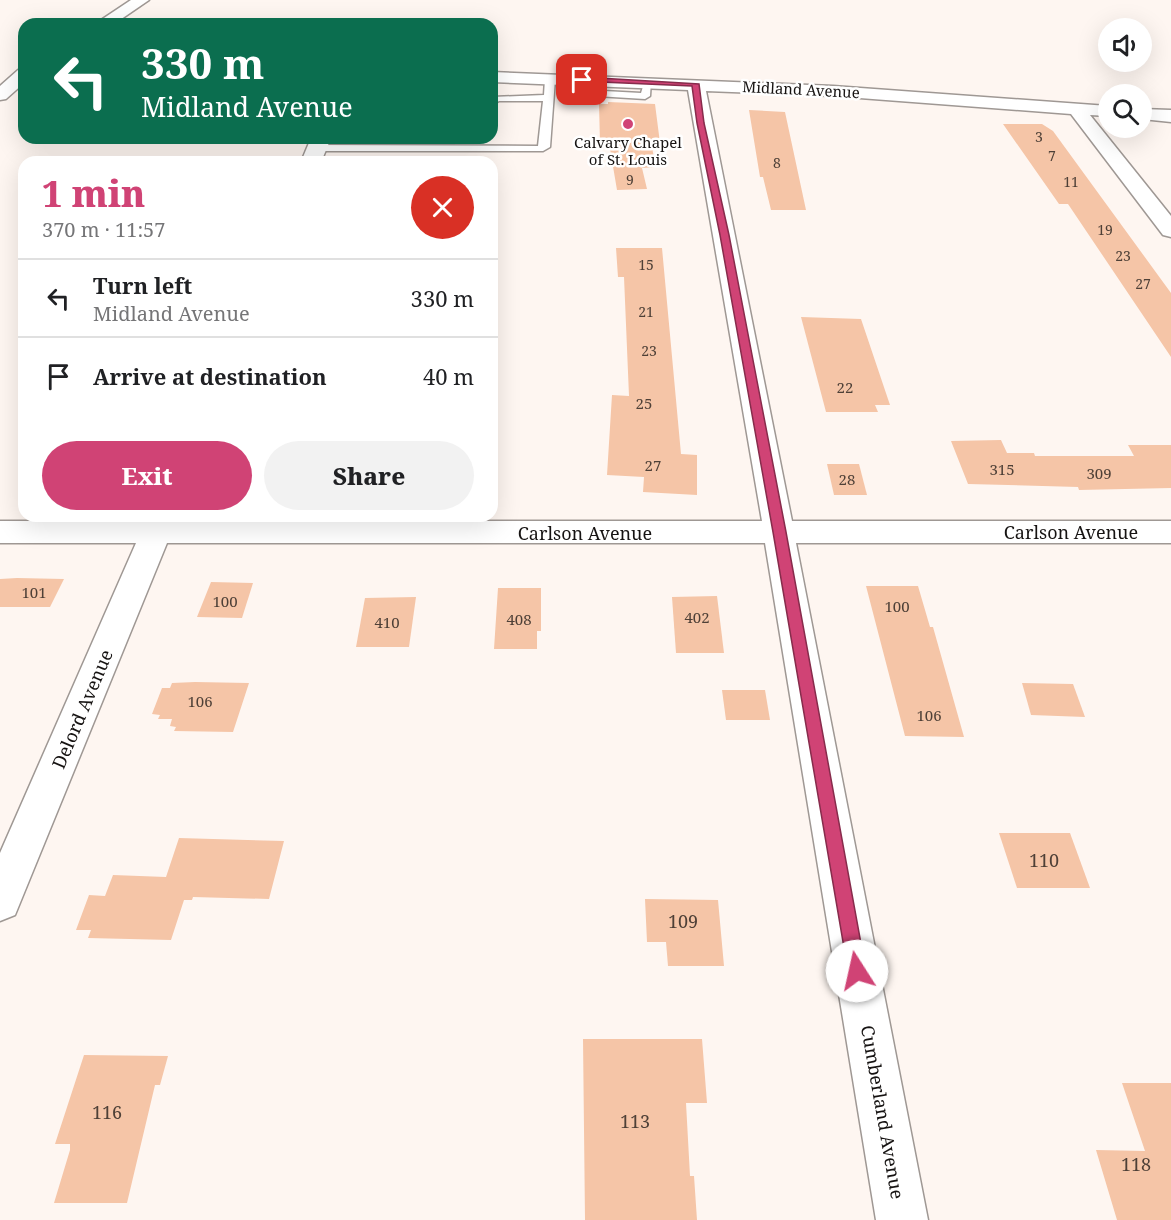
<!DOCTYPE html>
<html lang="en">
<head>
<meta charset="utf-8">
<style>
  :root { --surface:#fff; --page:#f2f2f2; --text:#202124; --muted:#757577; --line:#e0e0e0; --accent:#d04375 }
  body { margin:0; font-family:"Noto Serif",serif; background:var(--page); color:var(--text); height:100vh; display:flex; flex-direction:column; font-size:22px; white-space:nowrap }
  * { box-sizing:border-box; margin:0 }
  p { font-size:20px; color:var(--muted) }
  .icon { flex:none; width:33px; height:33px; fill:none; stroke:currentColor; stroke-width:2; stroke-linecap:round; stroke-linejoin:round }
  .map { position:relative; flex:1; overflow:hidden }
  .side { position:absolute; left:18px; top:156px; width:480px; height:366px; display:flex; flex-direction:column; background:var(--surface); border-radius:18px; box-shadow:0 6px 24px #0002 }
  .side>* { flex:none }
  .hud { position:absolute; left:18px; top:18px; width:480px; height:126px; border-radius:18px; box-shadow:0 6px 24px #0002; background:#0b6e4f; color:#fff; overflow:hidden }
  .fabs { position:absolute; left:1098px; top:18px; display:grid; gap:12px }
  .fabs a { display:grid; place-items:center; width:54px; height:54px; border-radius:50%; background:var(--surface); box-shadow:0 6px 24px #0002; font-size:30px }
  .pin { position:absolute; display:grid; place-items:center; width:51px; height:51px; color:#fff; margin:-26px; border-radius:12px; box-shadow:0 3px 9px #0006 }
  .me { position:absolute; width:66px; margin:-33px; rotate:350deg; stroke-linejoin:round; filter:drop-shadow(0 0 4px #0008) }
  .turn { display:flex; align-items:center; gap:21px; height:126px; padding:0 24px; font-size:27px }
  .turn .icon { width:78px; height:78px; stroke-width:2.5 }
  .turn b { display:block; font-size:42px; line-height:51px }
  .round { display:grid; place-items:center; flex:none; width:63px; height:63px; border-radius:32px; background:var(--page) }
  .summary { display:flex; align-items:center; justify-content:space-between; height:102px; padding:0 24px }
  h1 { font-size:36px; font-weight:800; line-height:45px; color:var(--accent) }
  .cta { display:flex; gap:12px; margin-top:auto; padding:12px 24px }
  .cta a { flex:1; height:69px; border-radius:36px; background:var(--accent); color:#fff; font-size:24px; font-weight:800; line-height:69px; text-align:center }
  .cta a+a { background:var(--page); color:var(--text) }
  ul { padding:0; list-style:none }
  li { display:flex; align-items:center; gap:18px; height:78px; padding:0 24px; border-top:2px solid var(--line) }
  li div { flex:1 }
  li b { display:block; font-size:22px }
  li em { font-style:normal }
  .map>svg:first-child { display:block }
</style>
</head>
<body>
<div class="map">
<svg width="1171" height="1220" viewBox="0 0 1171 1220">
  <rect width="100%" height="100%" fill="#fef6f1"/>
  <g fill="#f5c5a7">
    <path d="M608 102 655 104 660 143H651L656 167 642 168 647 189 617 190 609 143H600L599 104H608Z"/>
    <path d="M749 110 785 112 806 210H771L763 177H760Z"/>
    <path d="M1003 124H1042L1053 131 1171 293V357L1068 204H1059Z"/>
    <path d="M616 248H662L681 454 697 455V495L643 492 644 477 607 475 612 395 629 396 624 277H618Z"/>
    <path d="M801 317 861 319 890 405H875L878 412H826Z"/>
    <path d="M1001 440 1007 453H1034L1035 456H1134L1128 445H1171V488L1079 490 1078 487 968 484 951 441Z"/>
    <path d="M827 464H859L867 495H834Z"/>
    <path d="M17 578 64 579 50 607H0V579Z"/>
    <path d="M211 582 253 583 242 618 197 617Z"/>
    <path d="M866 586H918L930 627H933L964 737 905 736Z"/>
    <path d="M498 588H541V631H537V649H494Z"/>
    <path d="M717 596 724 653H676L672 597Z"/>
    <path d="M416 597 409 647H356L365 598Z"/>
    <path d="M195 682 249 683 233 732 174 731 176 727 170 726 172 719H158L160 715 152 714 162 688H170L172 683Z"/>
    <path d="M1022 683 1073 684 1085 717 1031 715Z"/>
    <path d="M722 690H765L770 720H726Z"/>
    <path d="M999 833H1070L1090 888H1017Z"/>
    <path d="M179 838 284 841 269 899 193 897 192 900H184L171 940 88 938 91 930H76L89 895 105 896 113 875 166 877Z"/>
    <path d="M645 899 718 900 724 966H668L666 942H647Z"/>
    <path d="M583 1039H702L707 1103H686L690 1176H694L697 1220H585Z"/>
    <path d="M84 1055 168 1056 160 1085H155L127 1203H54L70 1150V1144H55Z"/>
    <path d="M1122 1083H1171V1220H1117L1096 1150 1145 1151Z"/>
  </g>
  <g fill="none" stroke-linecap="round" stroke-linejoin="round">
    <defs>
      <g id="service">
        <path d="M550 76 555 79 550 147 543 151H317L312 148 317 145 538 146 543 101H499L492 105V97L544 95 545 79Z"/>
        <path d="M598 77 603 80 604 91 641 93 645 80H651L650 96 645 99 596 96 593 80Z"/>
      </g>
      <g id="minor">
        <path d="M131 0H149L114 24H95Z"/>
        <path d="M24 69V83L6 99 0 100V86L18 70Z"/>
        <path d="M492 72 833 86 1108 106V116L1090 115 1171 216V237L1163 235 1071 114 833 96 706 91 792 521H1171V543H796L928 1220H876L765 543H167L15 915 0 921V853L136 543H0V521H146L148 516H178L176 521H762L688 90 492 82Z"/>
        <path d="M1142 109 1171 110V122L1142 119Z"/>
        <path d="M311 138H331L321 162H301Z"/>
      </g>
    </defs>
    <use href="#service" stroke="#9f9894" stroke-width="3"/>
    <use href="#minor" stroke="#9f9894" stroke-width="3"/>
    <use href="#service" fill="#fff" fill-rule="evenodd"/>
    <use href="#minor" fill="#fff" fill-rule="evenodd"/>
  </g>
  <path fill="#d04375" stroke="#872c4c" stroke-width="1.5" d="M582 77 699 84 704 123 729 235 786 532 866 971 864 978 857 980 851 978 848 971 773 532 720 235 697 123 692 86 579 81Z"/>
  <circle fill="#d04375" stroke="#fff" stroke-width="2" cx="628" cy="124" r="6"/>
  <g text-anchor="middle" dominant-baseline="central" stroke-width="5" stroke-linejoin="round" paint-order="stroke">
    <g font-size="14" fill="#4e4037">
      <text x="1039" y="136">3</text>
      <text x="1052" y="155">7</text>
      <text x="777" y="162">8</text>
      <text x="630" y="179">9</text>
      <text x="1071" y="181">11</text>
      <text x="1105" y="229">19</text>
      <text x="1123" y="255">23</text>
      <text x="646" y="264">15</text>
      <text x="1143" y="283">27</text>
      <text x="646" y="311">21</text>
      <text x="649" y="350">23</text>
    </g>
    <g font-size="15" fill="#161312" stroke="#fff">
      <text transform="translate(801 89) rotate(3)">Midland Avenue</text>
    </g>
    <g font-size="15" fill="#161312" stroke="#fff">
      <text x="628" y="142">Calvary Chapel<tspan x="628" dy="17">of St. Louis</tspan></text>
    </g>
    <g font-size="15" fill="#4e4037">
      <text x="845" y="387">22</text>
      <text x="644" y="403">25</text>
      <text x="653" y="465">27</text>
      <text x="1002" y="469">315</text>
      <text x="1099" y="473">309</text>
      <text x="847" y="479">28</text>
      <text x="34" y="592">101</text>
      <text x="225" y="601">100</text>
      <text x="897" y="606">100</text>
      <text x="697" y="617">402</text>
      <text x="519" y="619">408</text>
      <text x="387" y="622">410</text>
      <text x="200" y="701">106</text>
      <text x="929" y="715">106</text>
    </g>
    <g font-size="18" fill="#161312" stroke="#fff">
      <text x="1071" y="532">Carlson Avenue</text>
      <text x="585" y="533">Carlson Avenue</text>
      <text transform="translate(82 709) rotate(-67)">Delord Avenue</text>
      <text transform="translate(883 1112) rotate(80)">Cumberland Avenue</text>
    </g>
    <g font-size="18" fill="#4e4037">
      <text x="1044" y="860">110</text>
      <text x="683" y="921">109</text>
      <text x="107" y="1112">116</text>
      <text x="635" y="1121">113</text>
      <text x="1136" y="1164">118</text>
    </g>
  </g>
</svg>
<div class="fabs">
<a><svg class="icon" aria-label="sound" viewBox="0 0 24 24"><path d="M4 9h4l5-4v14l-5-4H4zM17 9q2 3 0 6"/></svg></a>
<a><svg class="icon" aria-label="search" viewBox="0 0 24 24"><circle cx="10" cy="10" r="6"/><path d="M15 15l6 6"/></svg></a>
</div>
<div class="pin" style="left:582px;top:80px;background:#d93025"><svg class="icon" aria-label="arrive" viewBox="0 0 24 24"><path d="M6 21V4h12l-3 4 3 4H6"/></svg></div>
<svg class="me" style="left:857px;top:971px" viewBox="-20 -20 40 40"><circle r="19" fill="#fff"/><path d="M0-13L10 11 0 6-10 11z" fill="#d04375"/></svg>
<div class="hud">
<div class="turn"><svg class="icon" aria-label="left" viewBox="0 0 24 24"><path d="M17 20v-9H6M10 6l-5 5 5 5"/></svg><div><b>330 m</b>Midland Avenue</div></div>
</div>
<section class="side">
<div class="summary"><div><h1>1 min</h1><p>370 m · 11:57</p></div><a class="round" style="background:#d93025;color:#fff"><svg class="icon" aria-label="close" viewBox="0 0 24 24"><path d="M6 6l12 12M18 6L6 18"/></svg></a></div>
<ul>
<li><svg class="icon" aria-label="left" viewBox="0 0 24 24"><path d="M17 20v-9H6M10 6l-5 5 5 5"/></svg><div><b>Turn left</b><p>Midland Avenue</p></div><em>330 m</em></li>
<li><svg class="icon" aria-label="arrive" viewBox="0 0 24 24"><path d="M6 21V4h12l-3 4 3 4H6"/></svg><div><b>Arrive at destination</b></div><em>40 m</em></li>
</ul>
<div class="cta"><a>Exit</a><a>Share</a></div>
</section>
</div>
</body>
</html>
